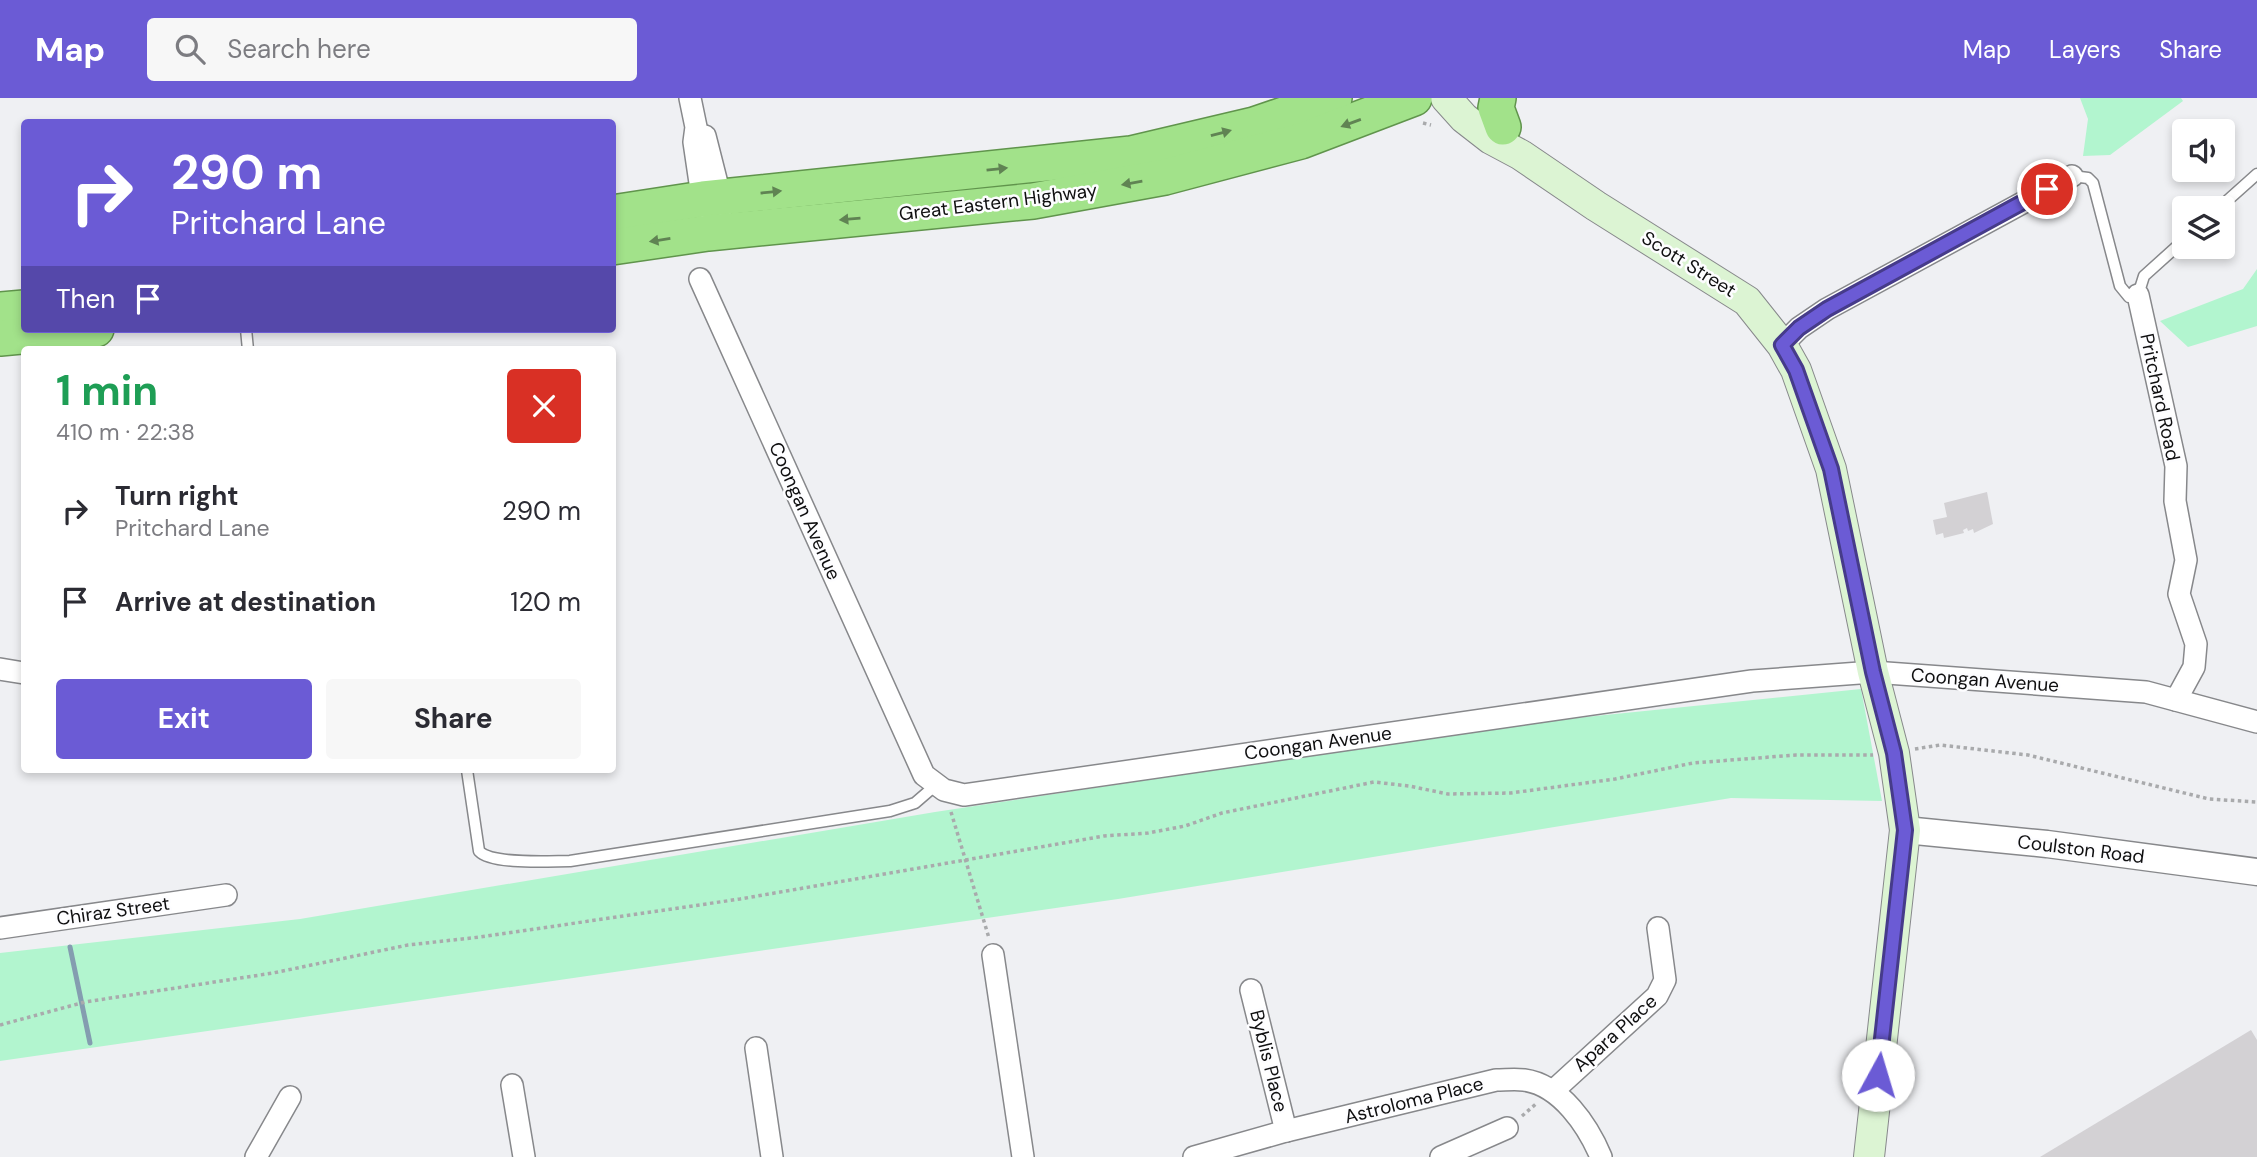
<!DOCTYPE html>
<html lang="en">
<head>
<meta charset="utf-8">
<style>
  :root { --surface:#fff; --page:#f7f7f7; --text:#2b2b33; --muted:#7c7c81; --accent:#6b5bd5 }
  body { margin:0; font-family:"DM Sans",sans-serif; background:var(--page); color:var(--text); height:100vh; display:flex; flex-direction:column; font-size:26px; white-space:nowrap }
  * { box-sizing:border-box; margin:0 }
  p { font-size:23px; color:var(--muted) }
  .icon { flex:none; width:38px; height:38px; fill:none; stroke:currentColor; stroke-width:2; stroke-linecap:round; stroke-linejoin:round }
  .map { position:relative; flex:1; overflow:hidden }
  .details { position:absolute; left:21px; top:248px; width:595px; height:427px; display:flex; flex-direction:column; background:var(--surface); border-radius:7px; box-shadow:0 4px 10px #0003 }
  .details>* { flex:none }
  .banner { position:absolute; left:21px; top:21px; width:595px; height:214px; border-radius:7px; box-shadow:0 4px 10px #0003; background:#6b5bd5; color:#fff; overflow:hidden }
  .tools { position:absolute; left:2172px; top:21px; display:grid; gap:14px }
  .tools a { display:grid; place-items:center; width:63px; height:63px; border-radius:7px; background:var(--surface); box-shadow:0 4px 10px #0003; font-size:35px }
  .pin { position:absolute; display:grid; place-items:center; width:60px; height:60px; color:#fff; margin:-30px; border:4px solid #fff; border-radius:50%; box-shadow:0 2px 7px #0007 }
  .me { position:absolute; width:77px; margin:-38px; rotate:6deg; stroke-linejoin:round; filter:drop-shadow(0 0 5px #0008) }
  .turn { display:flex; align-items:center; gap:24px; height:147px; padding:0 35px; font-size:32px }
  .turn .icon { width:91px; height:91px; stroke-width:2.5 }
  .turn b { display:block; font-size:49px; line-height:60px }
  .then { display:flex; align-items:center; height:66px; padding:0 35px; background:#0003; gap:14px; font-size:26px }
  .round { display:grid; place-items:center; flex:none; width:74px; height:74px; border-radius:7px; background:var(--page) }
  .summary { display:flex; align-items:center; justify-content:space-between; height:119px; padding:0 35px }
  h1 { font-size:42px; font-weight:700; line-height:52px; color:#1e9e55 }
  .cta { display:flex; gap:14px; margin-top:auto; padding:14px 35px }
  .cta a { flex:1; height:80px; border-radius:7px; background:var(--accent); color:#fff; font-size:28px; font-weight:700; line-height:80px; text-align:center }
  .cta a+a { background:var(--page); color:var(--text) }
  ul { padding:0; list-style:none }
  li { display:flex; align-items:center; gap:21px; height:91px; padding:0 35px }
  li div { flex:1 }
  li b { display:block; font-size:26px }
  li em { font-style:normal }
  header { display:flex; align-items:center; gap:42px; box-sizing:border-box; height:98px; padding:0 35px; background:var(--accent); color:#fff }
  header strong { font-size:33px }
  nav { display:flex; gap:38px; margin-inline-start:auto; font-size:24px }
  .search { width:490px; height:63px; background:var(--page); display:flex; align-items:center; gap:18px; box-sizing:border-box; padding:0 24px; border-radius:7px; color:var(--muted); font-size:26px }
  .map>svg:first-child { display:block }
</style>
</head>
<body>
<header>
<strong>Map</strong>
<div class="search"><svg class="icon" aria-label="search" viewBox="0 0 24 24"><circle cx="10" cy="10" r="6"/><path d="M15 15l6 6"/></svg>Search here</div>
<nav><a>Map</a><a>Layers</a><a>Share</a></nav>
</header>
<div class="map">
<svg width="2257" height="1059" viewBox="0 0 2257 1059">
  <rect width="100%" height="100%" fill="#eff0f3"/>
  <g fill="#b2f5cf">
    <path d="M2080 0H2181L2183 3 2110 57 2083 58 2088 21Z"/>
    <path d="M2257 171V228L2188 249 2160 223 2243 191Z"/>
    <path d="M1861 591 1882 703 1731 700 1118 801 0 963V855L300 821 935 714 1517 626Z"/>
  </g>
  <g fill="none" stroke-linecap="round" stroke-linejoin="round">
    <path stroke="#849db0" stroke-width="5" d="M70 849 90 945"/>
  </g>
  <g fill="#d3d1d4">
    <path d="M1987 394 1993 426 1974 435 1973 431 1968 433 1967 430 1963 432 1964 435 1944 440 1943 435 1936 437 1933 422 1947 419 1944 405Z"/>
    <path d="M2251 932 2257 942V1059H2040Z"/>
  </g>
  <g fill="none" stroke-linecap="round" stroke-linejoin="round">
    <defs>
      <g id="service">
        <path d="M2072 78 2088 80 2093 85 2120 188 2129 199 2138 197 2144 178 2184 142"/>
        <path d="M2219 110 2257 76"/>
        <path d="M246 231 248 252"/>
        <path d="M467 672 479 753C492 767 550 763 570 763L890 713 915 705 937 686"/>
      </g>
      <g id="minor">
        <path d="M690 0 696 29 694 44 704 112"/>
        <path d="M705 38 723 109"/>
        <path d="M700 181 924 677 944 692 964 697 1752 583 1873 574 2146 594 2257 624"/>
        <path d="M2138 197 2176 368 2175 403 2186 462 2179 496 2196 546 2194 569 2176 602"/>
        <path d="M1782 247 1799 230 1827 211 2072 78"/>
        <path d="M0 571 24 575"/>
        <path d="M0 830 226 797"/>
        <path d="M993 857 1023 1059"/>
        <path d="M1251 892 1286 1033"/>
        <path d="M756 950 772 1059"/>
        <path d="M512 987 524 1059"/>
        <path d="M1553 993 1657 898 1665 882 1658 830"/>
        <path d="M256 1059 290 999"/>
        <path d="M1194 1059 1286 1033 1496 982C1505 982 1515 981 1524 982 1561 987 1588 1028 1601 1059"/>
        <path d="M1441 1059 1507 1030"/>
      </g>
      <path id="tertiary" d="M1905 732 2047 746 2257 774"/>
      <path id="secondary" d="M1446 0 1464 20 1491 41 1521 57 1596 108 1747 203 1782 247 1796 272 1831 371 1873 574 1894 655 1905 732 1869 1059"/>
      <g id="trunk">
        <path d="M1498 0 1496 10 1503 29"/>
        <path d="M612 115 703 101 1131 56 1254 27 1334 0"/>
        <path d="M612 149 708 135 1033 103 1165 79 1301 43 1414 0"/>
        <path d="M0 212 24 210"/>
        <path d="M0 240 96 231"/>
      </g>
    </defs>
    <use href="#service" stroke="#87888b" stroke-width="13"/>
    <use href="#minor" stroke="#87888b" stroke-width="24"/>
    <use href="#tertiary" stroke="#87888b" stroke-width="29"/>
    <use href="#secondary" stroke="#87888b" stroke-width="32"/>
    <use href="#trunk" stroke="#60944c" stroke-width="38"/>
    <g stroke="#a9aaac" stroke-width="3.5" stroke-dasharray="3.5 3.5" stroke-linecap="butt">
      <path d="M1423 25 1431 27"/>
      <path d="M1915 651 1940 647 2028 657 2209 701 2257 704"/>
      <path d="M951 714 989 840"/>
      <path d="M0 927 85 904 273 875 408 847 480 839 740 801 1104 738 1148 735 1185 728 1222 715 1374 684 1409 688 1448 696 1511 695 1615 681 1693 665 1796 657H1873"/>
      <path d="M1522 1018 1537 1005"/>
    </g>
    <use href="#service" stroke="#fff" stroke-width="10"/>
    <use href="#minor" stroke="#fff" stroke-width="21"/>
    <use href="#tertiary" stroke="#fff" stroke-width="26"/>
    <use href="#secondary" stroke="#dcf4d3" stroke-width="30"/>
    <use href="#trunk" stroke="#a2e28a" stroke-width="35"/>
  </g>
  <defs><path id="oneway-solid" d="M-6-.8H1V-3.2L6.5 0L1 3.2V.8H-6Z" transform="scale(1.75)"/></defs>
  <g fill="#608353">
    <use href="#oneway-solid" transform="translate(1351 25) rotate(160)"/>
    <use href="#oneway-solid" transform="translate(1221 35) rotate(-15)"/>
    <use href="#oneway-solid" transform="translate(997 71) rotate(-6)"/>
    <use href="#oneway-solid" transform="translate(1132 85) rotate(170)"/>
    <use href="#oneway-solid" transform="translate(771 94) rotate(-6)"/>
    <use href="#oneway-solid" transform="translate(850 121) rotate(175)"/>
    <use href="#oneway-solid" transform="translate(660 142) rotate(171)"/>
  </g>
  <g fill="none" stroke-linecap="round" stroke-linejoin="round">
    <defs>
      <path id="route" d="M1878 977 1905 732 1894 655 1873 574 1831 371 1796 272 1782 247 1799 230 1827 211 2047 91"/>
    </defs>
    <use href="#route" stroke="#463b8a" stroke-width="18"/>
    <use href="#route" stroke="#6b5bd5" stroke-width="12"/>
  </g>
  <g text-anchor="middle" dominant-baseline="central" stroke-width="5" stroke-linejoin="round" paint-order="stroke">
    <g font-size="19" fill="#0f0f10" stroke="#fdfdff">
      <text transform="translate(998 104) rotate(-7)">Great Eastern Highway</text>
      <text transform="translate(1689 166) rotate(32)">Scott Street</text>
      <text transform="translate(2160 299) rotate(78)">Pritchard Road</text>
      <text transform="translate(805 413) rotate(66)">Coongan Avenue</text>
      <text transform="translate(1985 582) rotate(4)">Coongan Avenue</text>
      <text transform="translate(1318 645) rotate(-8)">Coongan Avenue</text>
      <text transform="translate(2081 751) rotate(7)">Coulston Road</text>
      <text transform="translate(113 813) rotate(-8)">Chiraz Street</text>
      <text transform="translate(1615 935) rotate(-42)">Apara Place</text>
      <text transform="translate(1269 963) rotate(76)">Byblis Place</text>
      <text transform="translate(1414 1002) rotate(-14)">Astroloma Place</text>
    </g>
  </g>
</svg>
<div class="tools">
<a><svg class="icon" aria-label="sound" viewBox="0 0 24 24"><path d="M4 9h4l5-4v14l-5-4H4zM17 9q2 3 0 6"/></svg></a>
<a><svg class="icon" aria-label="layers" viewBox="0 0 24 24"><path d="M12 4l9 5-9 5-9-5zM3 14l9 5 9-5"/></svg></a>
</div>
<div class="pin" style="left:2047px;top:91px;background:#d93025"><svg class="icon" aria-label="arrive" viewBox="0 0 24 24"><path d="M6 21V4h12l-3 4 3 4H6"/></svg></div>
<svg class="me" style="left:1878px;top:977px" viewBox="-20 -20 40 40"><circle r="19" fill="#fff"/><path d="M0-13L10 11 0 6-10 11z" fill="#6b5bd5"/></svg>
<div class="banner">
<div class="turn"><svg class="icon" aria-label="right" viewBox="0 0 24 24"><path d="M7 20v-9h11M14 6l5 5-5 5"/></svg><div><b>290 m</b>Pritchard Lane</div></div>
<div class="then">Then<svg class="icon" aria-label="arrive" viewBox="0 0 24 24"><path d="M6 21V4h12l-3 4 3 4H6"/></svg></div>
</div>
<section class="details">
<div class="summary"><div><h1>1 min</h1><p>410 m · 22:38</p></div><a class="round" style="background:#d93025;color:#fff"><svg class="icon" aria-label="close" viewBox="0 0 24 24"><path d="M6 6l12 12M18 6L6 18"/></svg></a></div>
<ul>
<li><svg class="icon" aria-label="right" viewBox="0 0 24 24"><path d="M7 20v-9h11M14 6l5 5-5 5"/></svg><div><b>Turn right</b><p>Pritchard Lane</p></div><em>290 m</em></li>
<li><svg class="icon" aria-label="arrive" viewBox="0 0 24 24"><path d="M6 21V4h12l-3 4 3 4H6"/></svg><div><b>Arrive at destination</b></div><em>120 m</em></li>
</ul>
<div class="cta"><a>Exit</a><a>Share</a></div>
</section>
</div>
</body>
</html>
